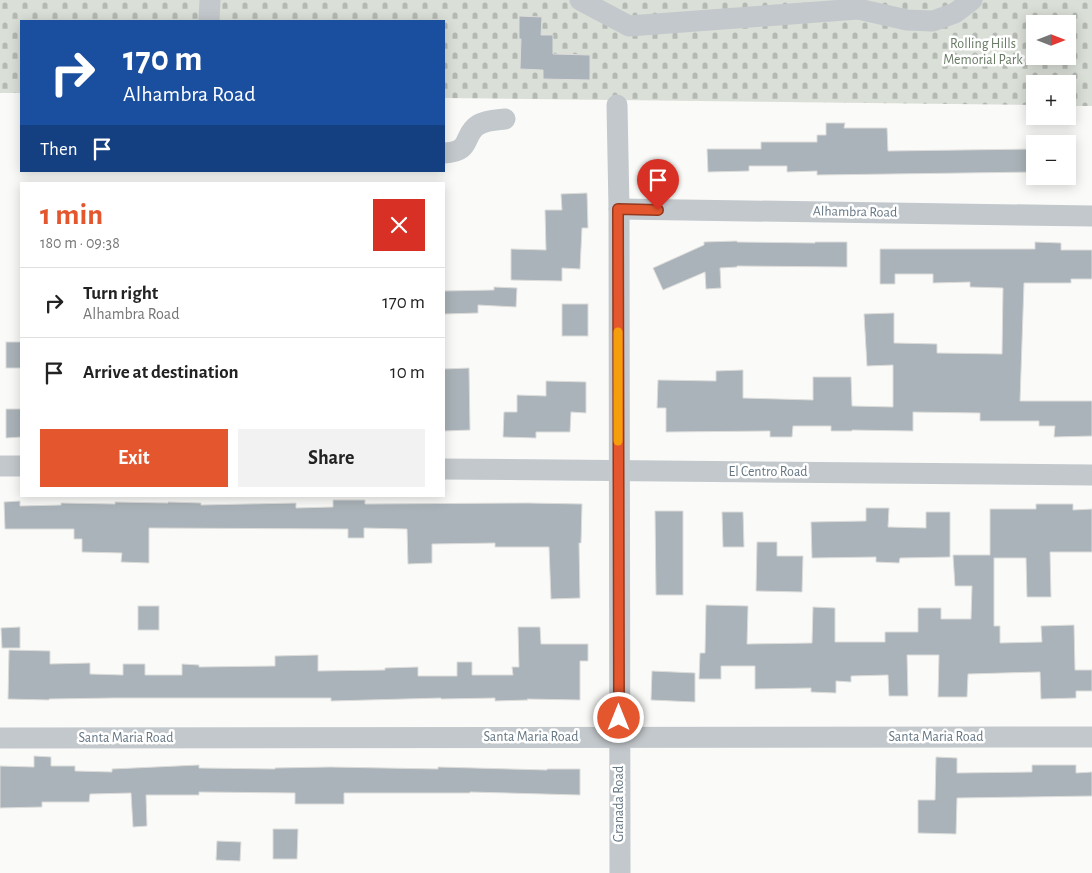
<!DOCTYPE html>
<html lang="en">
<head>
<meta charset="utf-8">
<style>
  :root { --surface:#fff; --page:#f2f2f2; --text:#222; --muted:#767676; --line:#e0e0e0; --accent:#e4572e }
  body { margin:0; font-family:"Alegreya Sans",sans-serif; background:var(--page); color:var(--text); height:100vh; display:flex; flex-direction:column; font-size:19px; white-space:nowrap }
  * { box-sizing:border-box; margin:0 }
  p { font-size:16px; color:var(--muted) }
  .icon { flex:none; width:28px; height:28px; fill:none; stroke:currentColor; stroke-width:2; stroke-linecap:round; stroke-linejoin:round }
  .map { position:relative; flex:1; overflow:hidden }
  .sheet { position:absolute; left:20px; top:182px; width:425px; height:315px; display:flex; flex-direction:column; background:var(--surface); border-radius:0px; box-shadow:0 2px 12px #0003 }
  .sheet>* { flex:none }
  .banner { position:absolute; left:20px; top:20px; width:425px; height:152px; border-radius:0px; box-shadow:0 2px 12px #0003; background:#1a4fa0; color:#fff; overflow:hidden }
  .needle { width:32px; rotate:90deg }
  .buttons { position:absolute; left:1026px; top:15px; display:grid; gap:10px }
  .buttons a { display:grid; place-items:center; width:50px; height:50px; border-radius:0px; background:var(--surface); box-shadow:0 2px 12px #0003; font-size:25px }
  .pin { position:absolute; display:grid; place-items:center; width:42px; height:42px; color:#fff; margin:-51px -21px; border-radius:50% 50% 50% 0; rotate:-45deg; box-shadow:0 0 5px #0007 }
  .pin .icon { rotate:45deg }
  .me { position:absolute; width:55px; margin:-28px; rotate:0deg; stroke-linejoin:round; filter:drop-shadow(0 0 4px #0008) }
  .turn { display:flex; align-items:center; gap:18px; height:105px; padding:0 20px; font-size:22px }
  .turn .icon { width:65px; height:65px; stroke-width:2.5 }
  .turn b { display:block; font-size:35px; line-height:42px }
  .then { display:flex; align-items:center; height:48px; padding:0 20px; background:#0003; gap:10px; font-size:19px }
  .round { display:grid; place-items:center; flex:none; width:52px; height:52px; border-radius:0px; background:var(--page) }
  .overview { display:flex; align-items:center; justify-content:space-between; height:85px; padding:0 20px }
  h1 { font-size:30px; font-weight:700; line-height:38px; color:var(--accent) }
  .action { display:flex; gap:10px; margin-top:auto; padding:10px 20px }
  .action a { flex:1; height:58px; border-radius:0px; background:var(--accent); color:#fff; font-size:20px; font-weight:700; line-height:58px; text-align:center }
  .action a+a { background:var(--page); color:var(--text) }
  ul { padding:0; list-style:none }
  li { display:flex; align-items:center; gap:15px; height:70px; padding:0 20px; border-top:1px solid var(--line) }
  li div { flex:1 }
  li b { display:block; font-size:19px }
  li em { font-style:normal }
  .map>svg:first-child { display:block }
</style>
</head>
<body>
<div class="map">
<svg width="1092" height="873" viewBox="0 0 1092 873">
  <defs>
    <pattern id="cemetery-stones" width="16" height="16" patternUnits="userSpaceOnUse" patternTransform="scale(1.25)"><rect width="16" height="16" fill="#dadfd7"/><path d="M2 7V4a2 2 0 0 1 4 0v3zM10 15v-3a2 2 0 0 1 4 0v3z" fill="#b4b9b4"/></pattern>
  </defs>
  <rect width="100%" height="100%" fill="#fafaf8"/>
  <path fill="url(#cemetery-stones)" fill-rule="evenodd" d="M0 0H1092V106H1068V84H1035V105L444 98V21H21V93H0ZM1035 24H1068V56H1035Z"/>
  <g fill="#aab3b9" stroke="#dcdcda">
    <path d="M519 16 542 17 541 35H553V54L590 55V80L543 79V70L520 69 521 39H519Z"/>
    <path d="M826 123H845L844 128H887L888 151 1035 149V172L817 175V171L787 172V166H749V171L708 172 707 149H761V142H817V135H826Z"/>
    <path d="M587 193 588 228H582L580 269 562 268V281L511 280V249L546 250 545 210H562L561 194Z"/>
    <path d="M737 241V242L815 243V242H847V267L737 266V267L720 268 721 288 706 289 705 272 663 290 653 268 704 245V242Z"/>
    <path d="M1035 242 1061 243V250H1092V279H1071V283H1024L1020 401H1092V436L1054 437 1055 426H1039V421H980V413L913 412V431L852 430V431H831V426H793L792 437H770V431L666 432V408H657L658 380 716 381V371L743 370V398L813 400V377H851L852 406 893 407V365L867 366 864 314 894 313V343L937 344V353L1002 354 1003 288 970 287V282L933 283V274H895V284H880V249H1035Z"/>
    <path d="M494 287 517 288 516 307 478 305V313L444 314V291L494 290Z"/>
    <rect x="562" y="304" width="26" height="32"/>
    <rect x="6" y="342" width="15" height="26"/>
    <path d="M469 368 470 430 444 431V369Z"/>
    <path d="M546 381 586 382V413L571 412 570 432H536V438L503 437 504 412H517V395L546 396Z"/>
    <path d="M6 409H21V437L6 438Z"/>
    <path d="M333 500H365V504L528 503 582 504 581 543H579L580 598 551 599 549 547H495V543L432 544V563L408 564 407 529 364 528V538H348V529L149 528V563L121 562 122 553 82 552V539H74V529H5L4 502 20 501V506L61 505V503L115 504V502L168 503V502L201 503V505L296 503V508L333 507Z"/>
    <path d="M1036 504H1073V510L1092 509V552H1050L1051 597H1027L1026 558H994V626H1000V643L1042 642 1041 626 1074 625 1075 670H1092V691H1076V698L1041 699 1040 672 968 674 967 697H938L939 655H907L908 696H889L888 675 851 676V682L836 681V693L811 692V688L755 689V666H721V679H699L700 653H705L706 605 748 606 747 644 812 643 813 607 835 608V642H885V632H918V608H941V619H971L972 586H955L953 555H990V509H1036Z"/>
    <path d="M866 508H889L888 527 926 528V512H950V557L900 558 899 563 876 562V557L812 558 811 522 866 521Z"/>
    <path d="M655 511H683V595H656Z"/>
    <path d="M722 512H743L744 547H723Z"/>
    <path d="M757 542H777V556H803L802 592 756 591Z"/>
    <rect x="138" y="606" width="21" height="24"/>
    <path d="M20 627V648H2L1 628Z"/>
    <path d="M518 627H540L541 644H588V661H580V700L527 699 528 700 495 701V698L441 699V698L331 701V698H113L49 699V700L8 699 9 650 50 651V664L90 663V674L123 675V664H145V675H182V664L199 665V667L275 666V656L318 655V671L385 670V668L418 667V676H457V662H472V675H513L512 667H519Z"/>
    <path d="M652 671 695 673V702L651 700Z"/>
    <path d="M34 756 51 757V766H75V771L112 772V769L199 765V768L275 769V768L330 767 438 769V767L547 770V769H580V795L470 792V793H344V804H295V793L199 792V795H146L147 826 133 827 131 793 90 794 89 802H42V807L0 808V766L34 767Z"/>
    <path d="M936 757 957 758V773L1032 772V765H1076V773L1092 772V796L957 798 956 834 918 833V800H935Z"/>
    <path d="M273 829H298L297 859H273Z"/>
    <path d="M217 841 241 842 240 861 216 860Z"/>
  </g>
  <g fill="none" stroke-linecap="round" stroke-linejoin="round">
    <g stroke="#c3c8cc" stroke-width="21">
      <path d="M580 0 629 26 858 9 907 20 933 21 955 13 972 0"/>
      <path d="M209 21 210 0"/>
      <path d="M617 105 619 209 620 873"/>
      <path d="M444 153C473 152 462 135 478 125 486 120 496 120 505 119"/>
      <path d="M619 209 1092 216"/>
      <path d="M0 466H21"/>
      <path d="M444 469 1092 475"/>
      <path d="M0 738 1092 737"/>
    </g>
  </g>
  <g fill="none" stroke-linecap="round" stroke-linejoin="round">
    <defs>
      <path id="route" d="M619 718 618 209 658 210"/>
    </defs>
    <use href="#route" stroke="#94391e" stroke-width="12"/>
    <use href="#route" stroke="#e4572e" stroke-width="9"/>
    <path stroke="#f59e0b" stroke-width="9" d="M618 332V441"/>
  </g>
  <g text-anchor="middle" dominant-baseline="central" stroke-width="5" stroke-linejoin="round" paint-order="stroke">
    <g font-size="14" fill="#687a64" stroke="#fff">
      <text x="983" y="44">Rolling Hills<tspan x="983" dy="16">Memorial Park</tspan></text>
    </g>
    <g font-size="14" fill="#657683" stroke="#fff">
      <text transform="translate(855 212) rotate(1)">Alhambra Road</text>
      <text x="768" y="472">El Centro Road</text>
      <text x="531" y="737">Santa Maria Road</text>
      <text x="936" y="737">Santa Maria Road</text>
      <text x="126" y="738">Santa Maria Road</text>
      <text transform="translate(619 804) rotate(-90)">Granada Road</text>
    </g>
  </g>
</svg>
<div class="buttons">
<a><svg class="needle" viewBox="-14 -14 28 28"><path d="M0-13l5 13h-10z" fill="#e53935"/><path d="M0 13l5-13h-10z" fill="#767676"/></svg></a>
<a>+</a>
<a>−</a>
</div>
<div class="pin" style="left:658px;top:210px;background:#d93025"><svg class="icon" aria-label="arrive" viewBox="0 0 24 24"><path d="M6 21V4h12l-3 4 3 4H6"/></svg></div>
<svg class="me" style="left:619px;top:718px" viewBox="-20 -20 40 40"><circle r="17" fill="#e4572e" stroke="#fff" stroke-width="3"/><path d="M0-11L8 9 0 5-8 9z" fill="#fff"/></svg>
<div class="banner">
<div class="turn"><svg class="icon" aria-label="right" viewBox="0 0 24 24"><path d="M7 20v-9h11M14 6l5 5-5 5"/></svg><div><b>170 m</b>Alhambra Road</div></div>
<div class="then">Then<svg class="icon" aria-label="arrive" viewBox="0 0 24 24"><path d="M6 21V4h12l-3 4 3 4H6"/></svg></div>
</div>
<section class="sheet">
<div class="overview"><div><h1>1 min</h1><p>180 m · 09:38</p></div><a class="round" style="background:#d93025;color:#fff"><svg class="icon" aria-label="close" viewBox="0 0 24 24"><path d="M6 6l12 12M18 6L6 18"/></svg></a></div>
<ul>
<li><svg class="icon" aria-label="right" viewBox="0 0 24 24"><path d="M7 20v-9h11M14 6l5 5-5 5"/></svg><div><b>Turn right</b><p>Alhambra Road</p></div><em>170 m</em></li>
<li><svg class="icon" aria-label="arrive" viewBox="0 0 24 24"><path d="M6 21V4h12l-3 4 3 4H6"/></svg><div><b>Arrive at destination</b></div><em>10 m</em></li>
</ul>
<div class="action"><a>Exit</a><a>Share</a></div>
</section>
</div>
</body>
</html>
